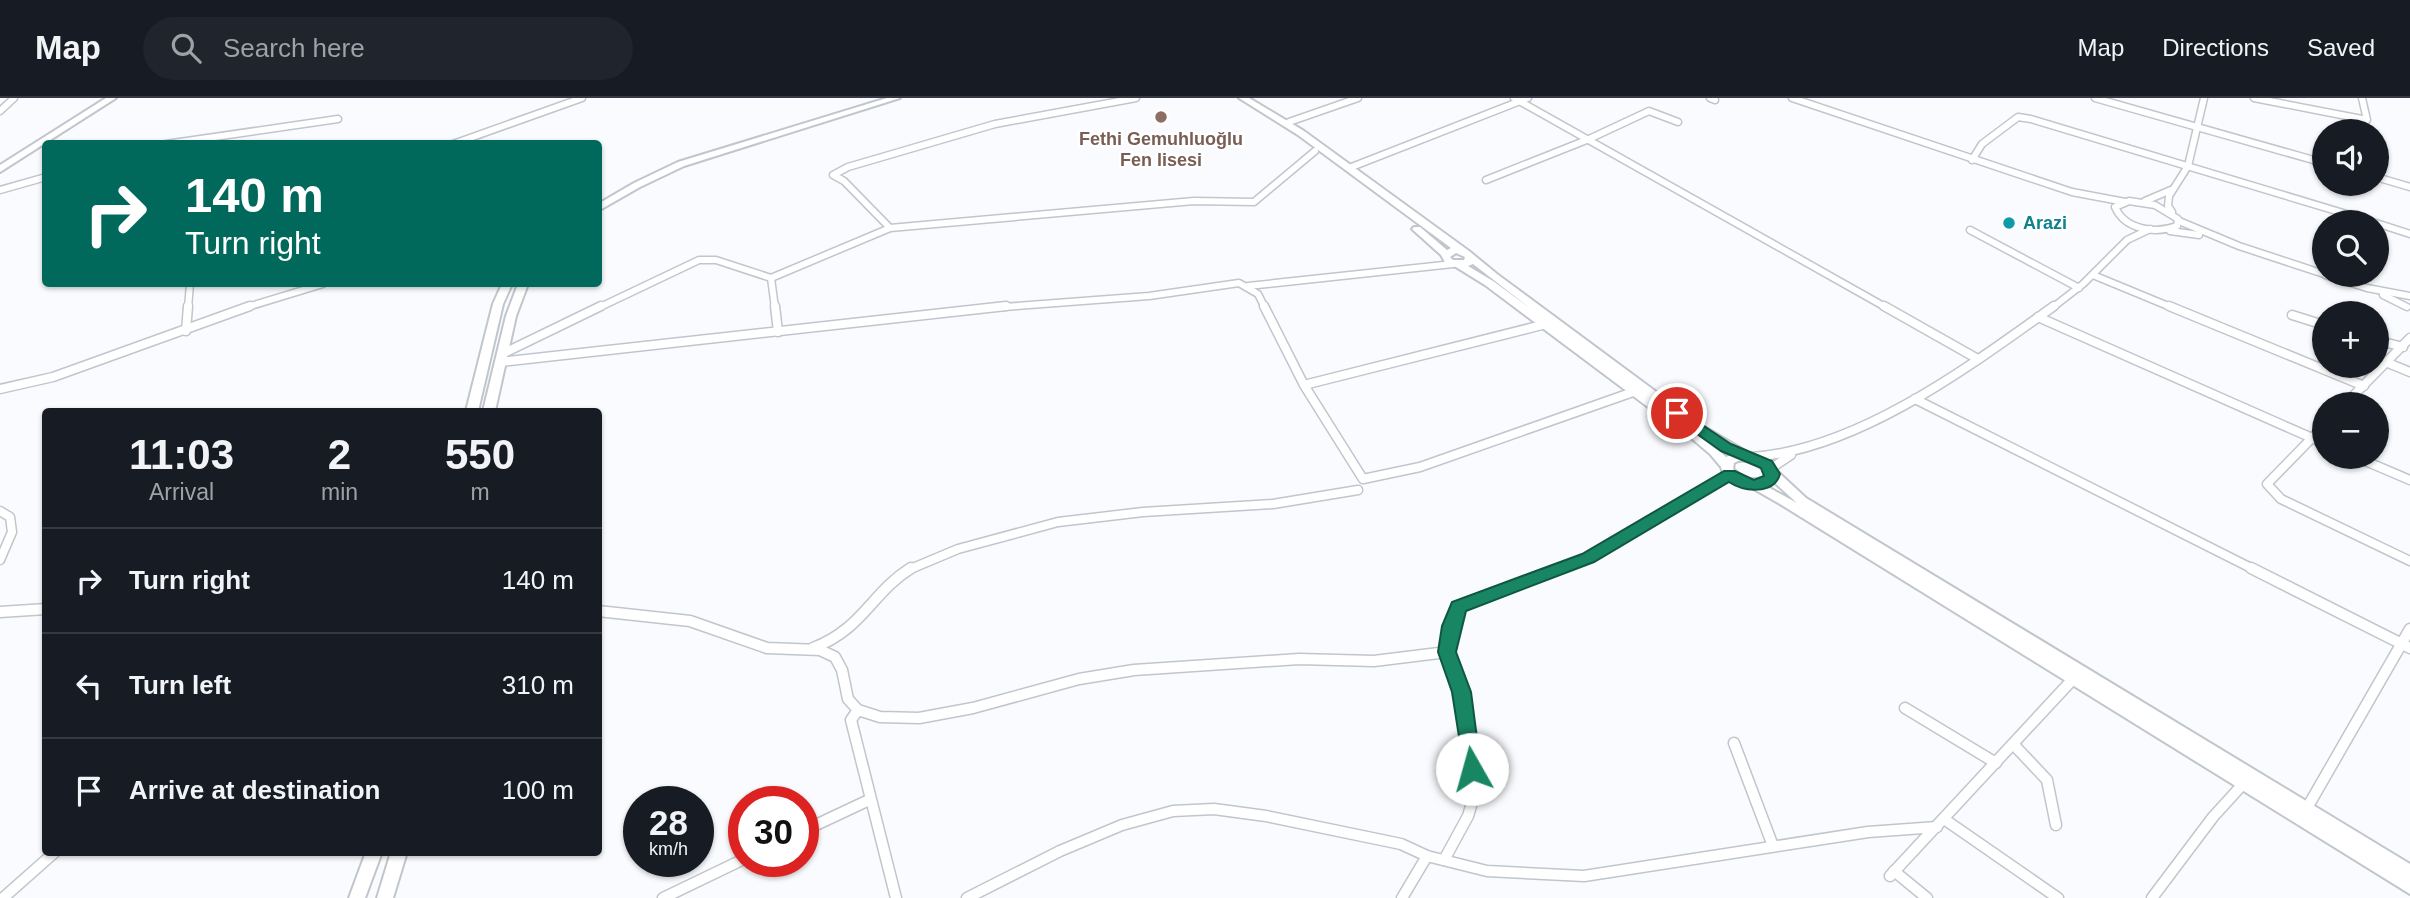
<!DOCTYPE html>
<html lang="en">
<head>
<meta charset="utf-8">
<style>
  :root { --surface:#171b24; --page:#20242c; --text:#f1f3f6; --muted:#9ea1a6; --line:#363941 }
  body { margin:0; font-family:Arial,sans-serif; background:var(--page); color:var(--text); height:100vh; display:flex; flex-direction:column; font-size:26px; white-space:nowrap }
  * { box-sizing:border-box; margin:0 }
  p { font-size:23px; color:var(--muted) }
  .icon { flex:none; width:38px; height:38px; fill:none; stroke:currentColor; stroke-width:2; stroke-linecap:round; stroke-linejoin:round }
  .map { position:relative; flex:1; overflow:hidden }
  .drawer { position:absolute; left:42px; top:310px; width:560px; height:448px; display:flex; flex-direction:column; background:var(--surface); border-radius:7px; box-shadow:0 2px 5px #0004 }
  .drawer>* { flex:none }
  .banner { position:absolute; left:42px; top:42px; width:560px; height:147px; border-radius:7px; box-shadow:0 2px 5px #0004; background:#00695c; color:#fff; overflow:hidden }
  .tools { position:absolute; left:2312px; top:21px; display:grid; gap:14px }
  .tools a { display:grid; place-items:center; width:77px; height:77px; border-radius:50%; background:var(--surface); box-shadow:0 2px 5px #0004; font-size:35px }
  .speed { position:absolute; left:623px; top:688px; display:flex; gap:14px; font-size:35px; font-weight:700; text-align:center }
  .speed>* { display:grid; place-content:center; width:91px; height:91px; border-radius:50%; background:var(--surface); box-shadow:0 2px 5px #0004; line-height:1 }
  .speed small { font-size:18px; font-weight:400 }
  .speed .limit { border:10px solid #d22; background:#fff; color:#111 }
  .pin { position:absolute; display:grid; place-items:center; width:60px; height:60px; color:#fff; margin:-30px; border:4px solid #fff; border-radius:50%; box-shadow:0 2px 7px #0007 }
  .me { position:absolute; width:77px; margin:-38px; rotate:353deg; stroke-linejoin:round; filter:drop-shadow(0 0 5px #0008) }
  .turn { display:flex; align-items:center; gap:24px; height:147px; padding:0 28px; font-size:32px }
  .turn .icon { width:91px; height:91px; stroke-width:2.5 }
  .turn b { display:block; font-size:49px; line-height:60px }
  .eta { display:flex; justify-content:space-evenly; align-items:center; height:119px; text-align:center }
  .eta b { font-size:42px; font-weight:800; line-height:49px }
  ul { padding:0; list-style:none }
  li { display:flex; align-items:center; gap:21px; height:105px; padding:0 28px; border-top:2px solid var(--line) }
  li div { flex:1 }
  li b { display:block; font-size:26px }
  li em { font-style:normal }
  header { display:flex; align-items:center; gap:42px; box-sizing:border-box; height:98px; padding:0 35px; background:var(--surface); border-bottom:2px solid var(--line) }
  header strong { font-size:33px }
  nav { display:flex; gap:38px; margin-inline-start:auto; font-size:24px }
  .search { width:490px; height:63px; background:var(--page); display:flex; align-items:center; gap:18px; box-sizing:border-box; padding:0 24px; border-radius:38px; color:var(--muted); font-size:26px }
  .map>svg:first-child { display:block }
</style>
</head>
<body>
<header>
<strong>Map</strong>
<div class="search"><svg class="icon" aria-label="search" viewBox="0 0 24 24"><circle cx="10" cy="10" r="6"/><path d="M15 15l6 6"/></svg>Search here</div>
<nav><a>Map</a><a>Directions</a><a>Saved</a></nav>
</header>
<div class="map">
<svg width="2410" height="800" viewBox="0 0 2410 800">
  <rect width="100%" height="100%" fill="#f9fbfe"/>
  <g fill="none" stroke-linecap="round" stroke-linejoin="round">
    <defs>
      <g id="minor-far2">
        <path d="M1514 0 1887 210"/>
        <path d="M1710 0 1715 2"/>
        <path d="M1792 0 2072 94 2125 104"/>
        <path d="M2095 0 2324 65"/>
        <path d="M2254 0 2367 22 2362 0"/>
        <path d="M0 13 14 0"/>
        <path d="M1289 24 1358 0"/>
        <path d="M166 46 338 21"/>
        <path d="M453 46 582 0"/>
        <path d="M1972 62 1982 46 2018 19 2031 21 2373 124"/>
        <path d="M1349 70 1528 0"/>
        <path d="M2376 79 2410 89"/>
        <path d="M1486 82 1589 41 1649 13 1678 24"/>
        <path d="M0 92 46 79"/>
        <path d="M2129 103 2155 107 2178 121 2177 128C2155 136 2125 132 2115 109Z"/>
        <path d="M2145 103 2171 92"/>
        <path d="M2172 114 2168 108 2169 98 2188 68 2204 0"/>
        <path d="M2179 123 2239 148 2324 176"/>
        <path d="M2376 125 2410 136"/>
        <path d="M890 130 844 83 833 77 848 69 995 26 1136 0"/>
        <path d="M1970 132 2079 190"/>
        <path d="M2170 133 2199 137"/>
        <path d="M2093 177 2173 210"/>
        <path d="M2325 177 2367 190 2410 198"/>
        <path d="M771 180 890 130 1194 103 1254 104 1315 53"/>
        <path d="M1248 188 1453 166"/>
        <path d="M2383 197 2407 209"/>
        <path d="M188 210 190 186"/>
        <path d="M244 210 323 186"/>
        <path d="M598 210 699 162H716L771 180 775 210"/>
        <path d="M990 210 1149 198 1239 185 1258 196 1265 210"/>
        <path d="M2052 210 2083 186 2127 142 2150 131"/>
      </g>
      <g id="minor-far1">
        <path d="M775 208 778 234"/>
        <path d="M1264 208 1304 287"/>
        <path d="M1884 208 1976 260"/>
        <path d="M2169 208 2364 288"/>
        <path d="M2292 217 2324 227"/>
        <path d="M2038 219 2312 340 2267 386 2281 401 2410 463"/>
        <path d="M1542 227 1304 287 1363 381 1420 369 1633 294"/>
        <path d="M186 233 188 208"/>
        <path d="M2376 242 2403 249"/>
        <path d="M502 256 601 208"/>
        <path d="M500 264 1006 208"/>
        <path d="M2388 265 2410 274"/>
        <path d="M0 291 53 279 250 208"/>
        <path d="M1915 301 2255 472"/>
        <path d="M2345 306 2410 240"/>
        <path d="M2324 328 2312 340 2324 345"/>
        <path d="M1752 359C1858 352 1970 268 2054 208"/>
        <path d="M2356 359 2410 382"/>
        <path d="M1770 371 1791 357"/>
        <path d="M0 413 10 419 12 434 0 462"/>
        <path d="M908 472 958 451 1058 424 1143 414 1273 406 1358 392"/>
        <path d="M1556 472 1588 460 1730 377"/>
      </g>
      <g id="minor">
        <path d="M2251 470 2410 550"/>
        <path d="M598 513 690 523 767 550 820 552 835 559 842 572 848 601 858 612 880 619 919 620 973 610 1079 581 1134 572 1299 561 1374 563 1447 554"/>
        <path d="M0 514 46 511"/>
        <path d="M813 550C863 531 872 494 911 470"/>
        <path d="M1905 610 1996 665"/>
        <path d="M858 612 851 622 896 800"/>
        <path d="M1734 645 1773 748"/>
        <path d="M2014 647 2047 682 2056 727"/>
        <path d="M2307 710 2410 531"/>
        <path d="M1944 721 2058 800"/>
        <path d="M803 733 869 702"/>
        <path d="M1444 762 1468 718 1474 698 1462 594 1447 554 1459 508 1561 470"/>
        <path d="M1894 773 1927 800"/>
        <path d="M1890 778 2073 581"/>
        <path d="M3 800 55 754"/>
        <path d="M663 800 744 761"/>
        <path d="M967 800 1060 753 1122 727 1173 713 1214 711 1266 718 1401 746 1427 758 1487 773 1584 778 1868 734 1937 729"/>
        <path d="M1402 800 1427 758"/>
        <path d="M2152 800 2213 719 2243 686"/>
      </g>
      <g id="secondary">
        <path d="M106 0H116L0 74V67Z"/>
        <path d="M887 0H900L684 68 640 89 598 113V106L634 85 678 64Z"/>
        <path d="M1239 0H1249L1304 33 1469 153 1497 176 1701 327 1747 354 1768 363 1777 373 1806 400 2410 766V796L1780 406 1752 390 1737 387 1723 375 1721 369 1710 356 1690 339 1692 336H1698L1682 324 1676 328 1672 327 1485 187 1456 169 1446 166 1441 157 1412 131 1414 129H1420L1447 152 1451 150 1298 37ZM1456 155 1465 159 1464 162H1453L1450 159ZM1473 166 1531 211 1493 183 1468 168ZM1704 339 1733 356 1726 359ZM1738 363C1750 361 1764 366 1765 379 1750 384 1745 381 1733 371L1734 365ZM1774 384 1797 405 1766 388Z"/>
        <path d="M502 186H512L503 206 478 313H466L493 206Z"/>
        <path d="M518 186H528L516 218 495 313H483L506 218Z"/>
        <path d="M366 754H382L365 800H349Z"/>
        <path d="M391 754H407L393 800H377Z"/>
      </g>
    </defs>
    <use href="#minor-far2" stroke="#c1c6cd" stroke-width="9"/>
    <use href="#minor-far1" stroke="#c1c6cd" stroke-width="11"/>
    <use href="#minor" stroke="#c1c6cd" stroke-width="13"/>
    <use href="#secondary" stroke="#c1c6cd" stroke-width="4"/>
    <use href="#minor-far2" stroke="#fff" stroke-width="6"/>
    <use href="#minor-far1" stroke="#fff" stroke-width="8"/>
    <use href="#minor" stroke="#fff" stroke-width="10"/>
    <use href="#secondary" fill="#fff" fill-rule="evenodd"/>
  </g>
  <path fill="#188663" stroke="#105740" stroke-width="2" d="M1677 310 1731 346 1772 363 1780 376C1774 397 1744 394 1729 384L1594 464 1466 513 1456 554 1471 594 1481 671 1478 677 1472 679 1465 677 1452 594 1438 554 1442 528 1452 504 1582 456 1724 373H1735L1754 382 1764 378 1761 370 1721 353 1672 318 1669 315Z"/>
  <circle fill="#8d6e63" stroke="#fff" stroke-width="2.5" cx="1161" cy="19" r="7"/>
  <circle fill="#0f9aa8" stroke="#fff" stroke-width="2.5" cx="2009" cy="125" r="7"/>
  <g text-anchor="middle" dominant-baseline="central" stroke-width="5" stroke-linejoin="round" paint-order="stroke">
    <g font-size="18" font-weight="bold" fill="#785e54" stroke="#fff">
      <text x="1161" y="41">Fethi Gemuhluoğlu<tspan x="1161" dy="21">Fen lisesi</tspan></text>
    </g>
    <g font-size="18" font-weight="bold" fill="#0d838f" stroke="#fff" text-anchor="start">
      <text x="2023" y="125">Arazi</text>
    </g>
  </g>
</svg>
<div class="tools">
<a><svg class="icon" aria-label="sound" viewBox="0 0 24 24"><path d="M4 9h4l5-4v14l-5-4H4zM17 9q2 3 0 6"/></svg></a>
<a><svg class="icon" aria-label="search" viewBox="0 0 24 24"><circle cx="10" cy="10" r="6"/><path d="M15 15l6 6"/></svg></a>
<a>+</a>
<a>−</a>
</div>
<div class="speed"><div>28<small>km/h</small></div><div class="limit">30</div></div>
<div class="pin" style="left:1677px;top:315px;background:#d93025"><svg class="icon" aria-label="arrive" viewBox="0 0 24 24"><path d="M6 21V4h12l-3 4 3 4H6"/></svg></div>
<svg class="me" style="left:1472px;top:671px" viewBox="-20 -20 40 40"><circle r="19" fill="#fff"/><path d="M0-13L10 11 0 6-10 11z" fill="#188663"/></svg>
<div class="banner">
<div class="turn"><svg class="icon" aria-label="right" viewBox="0 0 24 24"><path d="M7 20v-9h11M14 6l5 5-5 5"/></svg><div><b>140 m</b>Turn right</div></div>
</div>
<section class="drawer">
<div class="eta">
<div><b>11:03</b><p>Arrival</p></div>
<div><b>2</b><p>min</p></div>
<div><b>550</b><p>m</p></div>
</div>
<ul>
<li><svg class="icon" aria-label="right" viewBox="0 0 24 24"><path d="M7 20v-9h11M14 6l5 5-5 5"/></svg><div><b>Turn right</b></div><em>140 m</em></li>
<li><svg class="icon" aria-label="left" viewBox="0 0 24 24"><path d="M17 20v-9H6M10 6l-5 5 5 5"/></svg><div><b>Turn left</b></div><em>310 m</em></li>
<li><svg class="icon" aria-label="arrive" viewBox="0 0 24 24"><path d="M6 21V4h12l-3 4 3 4H6"/></svg><div><b>Arrive at destination</b></div><em>100 m</em></li>
</ul>
</section>
</div>
</body>
</html>
